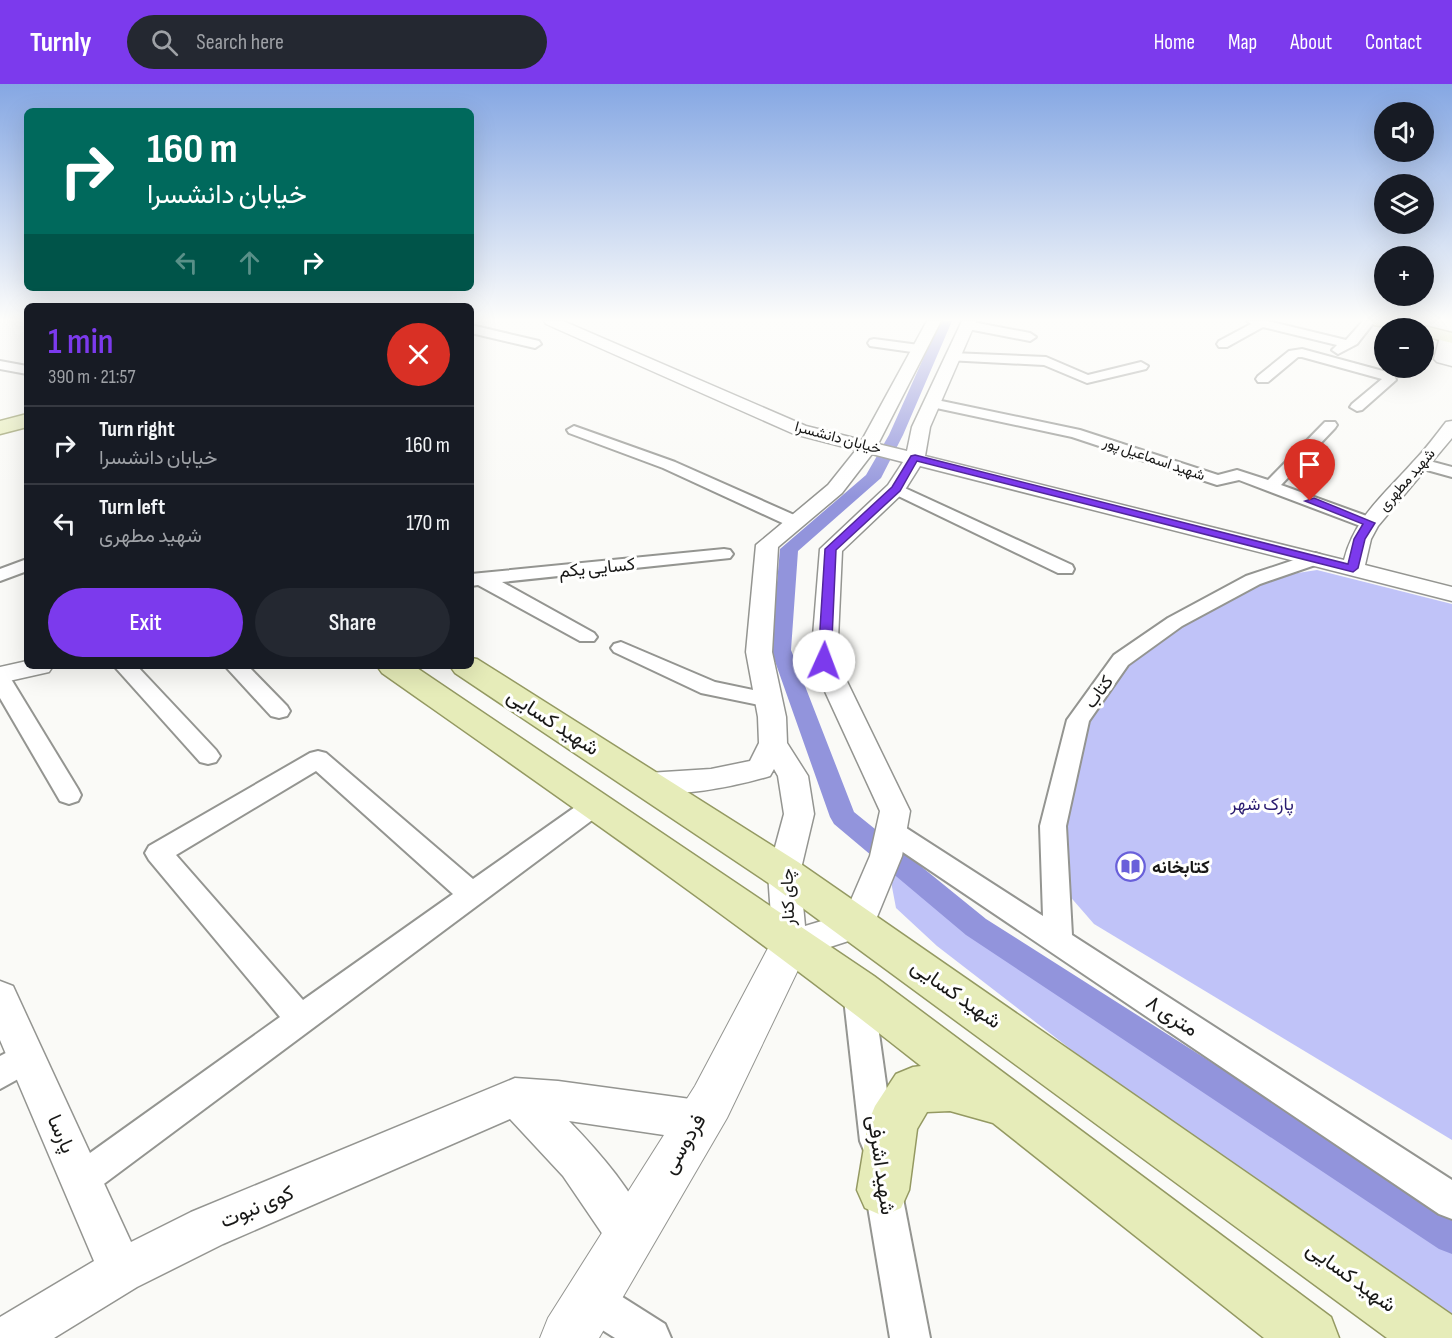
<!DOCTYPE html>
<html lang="en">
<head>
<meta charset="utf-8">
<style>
  :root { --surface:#171b24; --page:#242831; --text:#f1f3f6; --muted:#9ea1a6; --line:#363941; --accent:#7c3aed }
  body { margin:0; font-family:"Sofia Sans Condensed",Vazirmatn,sans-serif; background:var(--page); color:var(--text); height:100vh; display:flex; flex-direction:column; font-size:22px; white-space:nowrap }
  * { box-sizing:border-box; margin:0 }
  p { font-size:20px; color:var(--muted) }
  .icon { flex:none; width:33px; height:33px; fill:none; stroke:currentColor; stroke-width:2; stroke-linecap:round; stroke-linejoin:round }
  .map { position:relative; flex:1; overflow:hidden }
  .drawer { position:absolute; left:24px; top:219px; width:450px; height:366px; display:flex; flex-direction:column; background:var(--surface); border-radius:9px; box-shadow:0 6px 24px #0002 }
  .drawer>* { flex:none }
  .top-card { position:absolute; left:24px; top:24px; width:450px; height:183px; border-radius:9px; box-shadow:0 6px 24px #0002; background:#00695c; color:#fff; overflow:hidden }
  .fabs { position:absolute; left:1374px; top:18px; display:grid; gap:12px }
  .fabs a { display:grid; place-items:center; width:60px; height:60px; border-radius:50%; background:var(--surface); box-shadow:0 6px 24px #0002; font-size:30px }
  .pin { position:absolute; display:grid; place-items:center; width:51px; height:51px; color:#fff; margin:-62px -26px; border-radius:50% 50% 50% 0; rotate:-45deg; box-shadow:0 0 6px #0007 }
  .pin .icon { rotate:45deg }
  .me { position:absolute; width:66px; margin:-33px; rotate:2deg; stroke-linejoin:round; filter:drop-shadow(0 0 4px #0008) }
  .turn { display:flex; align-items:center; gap:21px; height:126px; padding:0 24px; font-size:27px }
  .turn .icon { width:78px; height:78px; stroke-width:2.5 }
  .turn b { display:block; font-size:42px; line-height:51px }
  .lanes { display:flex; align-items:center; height:57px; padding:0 24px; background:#0003; justify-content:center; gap:30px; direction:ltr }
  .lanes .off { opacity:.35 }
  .round { display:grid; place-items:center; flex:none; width:63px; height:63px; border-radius:32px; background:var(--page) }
  .overview { display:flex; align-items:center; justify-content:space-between; height:102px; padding:0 24px }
  h1 { font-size:36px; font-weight:600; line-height:45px; color:var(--accent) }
  .cta { display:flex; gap:12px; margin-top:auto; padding:12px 24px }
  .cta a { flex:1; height:69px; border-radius:36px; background:var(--accent); color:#fff; font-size:24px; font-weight:600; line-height:69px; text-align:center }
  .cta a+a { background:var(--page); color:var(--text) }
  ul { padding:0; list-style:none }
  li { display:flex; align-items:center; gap:18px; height:78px; padding:0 24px; border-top:2px solid var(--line) }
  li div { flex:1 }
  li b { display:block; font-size:22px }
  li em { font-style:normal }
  header { display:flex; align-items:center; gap:36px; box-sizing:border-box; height:84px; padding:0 30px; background:var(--accent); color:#fff }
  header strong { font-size:28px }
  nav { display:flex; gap:33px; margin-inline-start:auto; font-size:21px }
  .search { width:420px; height:54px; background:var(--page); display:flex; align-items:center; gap:15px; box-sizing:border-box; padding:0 21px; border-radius:33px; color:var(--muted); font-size:22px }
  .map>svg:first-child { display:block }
</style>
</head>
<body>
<header>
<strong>Turnly</strong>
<div class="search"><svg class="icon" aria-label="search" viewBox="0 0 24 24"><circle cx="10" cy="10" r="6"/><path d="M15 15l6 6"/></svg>Search here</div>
<nav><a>Home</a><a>Map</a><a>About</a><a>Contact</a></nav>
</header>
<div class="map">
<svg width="1452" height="1254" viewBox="0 0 1452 1254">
  <rect width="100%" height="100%" fill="#fafaf7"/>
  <g fill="#c0c3f8">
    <path d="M1317 486 1452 520V1056L1094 840 1067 809 1058 756 1088 638 1129 576 1175 538 1253 496Z"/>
    <path d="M892 783 956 841 1199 997 1452 1166V1252L1139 1018 937 862 896 824 892 803Z"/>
  </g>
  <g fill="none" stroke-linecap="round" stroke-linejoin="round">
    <path fill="#9294dc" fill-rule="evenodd" d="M940 237H952L903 351 881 394 798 467 791 566 854 728 986 835 1452 1131V1170L1439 1165 966 851 834 740 830 733 771 566 780 465 866 391 889 351Z"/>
    <defs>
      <g id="minor">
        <path d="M967 237 1030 249 1036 253 1030 257 963 244 961 241Z"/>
        <path d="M1247 237H1268L1346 256 1363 237H1375L1357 260 1338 270 1332 266 1337 261 1263 243 1227 263H1219L1217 260 1219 257 1251 240Z"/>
        <path d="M471 241 539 257 541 260 535 264 471 249Z"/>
        <path d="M874 255 919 261 925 265 919 269 870 262 868 259 870 256Z"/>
        <path d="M1302 265 1394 290 1396 296 1362 326 1357 327 1350 323 1352 320 1382 295 1302 273H1298L1268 298H1258L1256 295 1258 292 1289 267Z"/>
        <path d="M952 269 1046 273 1088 291 1141 278 1148 282 1146 285 1087 299 1044 281 947 276 946 273Z"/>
        <path d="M0 277 27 282V290L0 285Z"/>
        <path d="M932 315 1080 346 1218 391 1237 386 1268 396 1325 338H1335L1337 341 1335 344 1281 401 1375 435 1378 439 1375 443H1363L1239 396 1217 401 1072 353 927 322 925 319Z"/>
        <path d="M574 342 675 378 801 434 804 438 801 442H789L663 384 569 349 567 346Z"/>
        <path d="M1422 375 1452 383V393L1416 383 1414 380 1416 377Z"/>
        <path d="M896 400 1072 481 1074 485 1072 489H1058L890 408 888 405Z"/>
        <path d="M724 465 730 466 733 470 730 474 502 498 594 549 597 553 594 557H580L478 501 471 502V490Z"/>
        <path d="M1315 469 1321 471 1324 475 1321 479 1260 500 1182 542 1128 581 1089 637 1066 742 1072 851 1452 1096V1135L1439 1130 882 754 878 747 882 740 891 737 900 740 1043 832 1040 742 1067 636 1114 571 1168 534 1246 492Z"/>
        <path d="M27 475V487L0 497V485Z"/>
        <path d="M621 558 715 598 777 611 780 616 777 621 769 623 701 609 614 568 611 564 614 560Z"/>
        <path d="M114 582H137L216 666 220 672 216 678 208 680 200 678Z"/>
        <path d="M225 582H248L287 622 290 627 287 632 279 634 271 632Z"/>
        <path d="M0 588 8 590 78 705 81 711 78 717 69 720 60 717 0 614Z"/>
        <path d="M318 667 326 669 473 795 585 716 594 713 603 716 607 722 603 728 93 1108 81 1114 69 1108 63 1096 69 1084 280 933 149 776 145 769 149 762 310 669ZM316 687 453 810 303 916 176 771Z"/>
        <path d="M858 893 869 897 873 906 894 1057 889 1069 877 1074 865 1069 860 1057 843 906 847 897Z"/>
        <path d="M27 958 38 962 43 973 38 984 0 1005V972Z"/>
        <path d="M882 1081 895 1086 900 1099 930 1254H890L864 1099 869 1086Z"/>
        <path d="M591 1197 605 1202 665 1240 671 1254H615L577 1230 572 1216 577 1202Z"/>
      </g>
      <g id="tertiary">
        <path d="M544 237H563L806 342 862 356 927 237H941L878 360 907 367 912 343 962 237H976L930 343 925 372 1344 476C1355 433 1384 411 1413 378 1425 366 1435 352 1446 338L1452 337V354L1378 442 1371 455 1365 481 1452 503V517L920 382 903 409 842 467 837 577 910 727 902 772 870 850 790 876 778 871 773 861 768 789 784 730 778 692 774 685 770 692C737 702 670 716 638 706L633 699 638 692 648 689 711 685 750 677 759 659 758 633 746 568 756 461 828 401 856 366 794 350 546 240ZM872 370 903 378 888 401 820 465 811 577 880 727 870 772 845 830 805 842 800 789 814 730 808 692 787 659 786 633 772 568 778 463 842 409Z"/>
        <path d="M1447 249 1452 250V282L1437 278 1434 275 1440 253Z"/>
        <path d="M27 577V582H53L49 588 0 599V583Z"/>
        <path d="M0 897 13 902 131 1158 191 1128 515 994 558 997 698 1016 712 1022 718 1036 712 1050 698 1056 569 1037C601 1070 634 1108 652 1151L646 1167 630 1173 614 1167 563 1092 510 1035 223 1160 137 1203 54 1254H0V1233L94 1177 0 956Z"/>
      </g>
      <path id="secondary" d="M790 844 804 849 810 861 727 1034 599 1254H540L548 1234 695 1002 776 849Z"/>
      <g id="primary">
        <path d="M1371 237H1403L1417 240 1419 243 1424 242 1452 249V259L1424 252V244H1390L1374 241Z"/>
        <path d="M27 330V343L0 350V337Z"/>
        <path d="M471 574 477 575 798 778 1452 1231V1254H1387L770 800 455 589 450 582H471Z"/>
        <path d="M377 582H414L874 892 1331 1233 1339 1254H1264L993 1039 950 1027 927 1028 917 1045 909 1106 901 1124 883 1132 865 1124 857 1106 868 1039 875 1022 896 990 913 983 921 982C747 844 564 717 382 589Z"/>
      </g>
    </defs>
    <use href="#minor" stroke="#949591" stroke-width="4"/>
    <use href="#tertiary" stroke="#949591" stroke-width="3"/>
    <use href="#secondary" stroke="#949591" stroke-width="2"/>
    <use href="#primary" stroke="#949962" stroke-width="3"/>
    <use href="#minor" fill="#fff" fill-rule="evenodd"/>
    <use href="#tertiary" fill="#fff" fill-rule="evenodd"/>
    <use href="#secondary" fill="#fff" fill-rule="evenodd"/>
    <use href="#primary" fill="#e6ecb9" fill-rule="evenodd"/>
  </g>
  <linearGradient id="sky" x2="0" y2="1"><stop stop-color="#85a7e3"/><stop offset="0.57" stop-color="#fdfdfb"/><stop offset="1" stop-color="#fdfdfb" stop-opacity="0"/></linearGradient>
  <rect width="1452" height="413" fill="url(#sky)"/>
  <path fill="#7c3aed" stroke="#51269a" stroke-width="1.5" d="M915 371 1348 480 1354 455 1363 440 1305 417 1314 414 1375 439 1365 455 1358 484 1353 488 917 377 900 407 836 466 831 577 829 580H820L818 577 825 465 892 403 911 372Z"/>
  <defs>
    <symbol id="library-ring" viewBox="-11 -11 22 22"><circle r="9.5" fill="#fffffe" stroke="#6960da" stroke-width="1.5"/><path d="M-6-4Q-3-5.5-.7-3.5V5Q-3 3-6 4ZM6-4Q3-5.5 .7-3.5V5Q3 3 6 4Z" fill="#6960da"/></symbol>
  </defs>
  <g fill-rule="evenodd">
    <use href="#library-ring" x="1114" y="766" width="33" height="33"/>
  </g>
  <g text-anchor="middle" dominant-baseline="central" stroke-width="6" stroke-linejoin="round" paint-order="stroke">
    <g font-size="15" fill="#181817" stroke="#fffffe">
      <text transform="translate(838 354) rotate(15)">خیابان دانشسرا</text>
      <text transform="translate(1154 375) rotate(19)">شهید اسماعیل پور</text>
      <text transform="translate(1407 396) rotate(-49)">شهید مطهری</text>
    </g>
    <g font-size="18" fill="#181817" stroke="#fffffe">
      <text transform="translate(597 484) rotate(-6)">کسایی یکم</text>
      <text transform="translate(1099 608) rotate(-54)">کتاب</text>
      <text transform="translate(788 813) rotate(-92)">چای کنار</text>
    </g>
    <g font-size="18" fill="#2a1c70" stroke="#fffffe">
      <text x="1262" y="720">پارک شهر</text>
    </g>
    <g font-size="18" font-weight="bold" fill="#181817" stroke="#fffffe" text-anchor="start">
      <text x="1152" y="783">کتابخانه</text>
    </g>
    <g font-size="21" fill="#181817" stroke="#fffffe">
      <text transform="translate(553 638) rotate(33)">شهید کسایی</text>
      <text transform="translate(956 910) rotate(35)">شهید کسایی</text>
      <text transform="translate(1172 932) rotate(33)">۸ متری</text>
      <text transform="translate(61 1050) rotate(66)">پارسا</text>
      <text transform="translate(684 1060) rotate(-59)">فردوسی</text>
      <text transform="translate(881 1081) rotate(82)">شهید اشرفی</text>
      <text transform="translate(257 1123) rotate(-23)">کوی نبوت</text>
      <text transform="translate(1351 1193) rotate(36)">شهید کسایی</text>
    </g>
  </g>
</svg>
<div class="fabs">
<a><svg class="icon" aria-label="sound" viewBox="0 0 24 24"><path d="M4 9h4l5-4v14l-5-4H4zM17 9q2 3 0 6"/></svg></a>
<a><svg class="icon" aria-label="layers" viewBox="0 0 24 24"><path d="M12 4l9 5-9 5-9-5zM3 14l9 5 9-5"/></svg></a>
<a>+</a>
<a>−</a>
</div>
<div class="pin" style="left:1310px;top:417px;background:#d93025"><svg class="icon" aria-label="arrive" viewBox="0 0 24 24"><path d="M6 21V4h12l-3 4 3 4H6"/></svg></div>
<svg class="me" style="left:824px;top:577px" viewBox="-20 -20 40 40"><circle r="19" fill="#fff"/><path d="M0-13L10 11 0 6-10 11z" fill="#7c3aed"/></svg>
<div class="top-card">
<div class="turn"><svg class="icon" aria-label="right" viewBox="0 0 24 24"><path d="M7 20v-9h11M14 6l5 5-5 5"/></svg><div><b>160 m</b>خیابان دانشسرا</div></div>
<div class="lanes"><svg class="icon off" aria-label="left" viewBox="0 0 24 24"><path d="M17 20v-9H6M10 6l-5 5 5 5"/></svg><svg class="icon off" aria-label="ahead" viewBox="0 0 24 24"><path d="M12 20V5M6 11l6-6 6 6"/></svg><svg class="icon" aria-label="right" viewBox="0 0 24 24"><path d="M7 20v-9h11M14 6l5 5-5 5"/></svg></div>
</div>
<section class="drawer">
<div class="overview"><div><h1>1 min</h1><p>390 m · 21:57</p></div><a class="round" style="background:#d93025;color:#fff"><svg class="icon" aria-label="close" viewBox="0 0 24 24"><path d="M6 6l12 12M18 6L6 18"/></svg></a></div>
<ul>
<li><svg class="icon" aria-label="right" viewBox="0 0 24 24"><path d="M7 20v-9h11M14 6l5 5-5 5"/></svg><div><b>Turn right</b><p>خیابان دانشسرا</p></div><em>160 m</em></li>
<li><svg class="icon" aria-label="left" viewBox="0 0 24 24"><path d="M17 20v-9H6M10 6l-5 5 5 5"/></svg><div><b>Turn left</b><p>شهید مطهری</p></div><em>170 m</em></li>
</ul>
<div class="cta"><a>Exit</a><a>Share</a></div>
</section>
</div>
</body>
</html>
